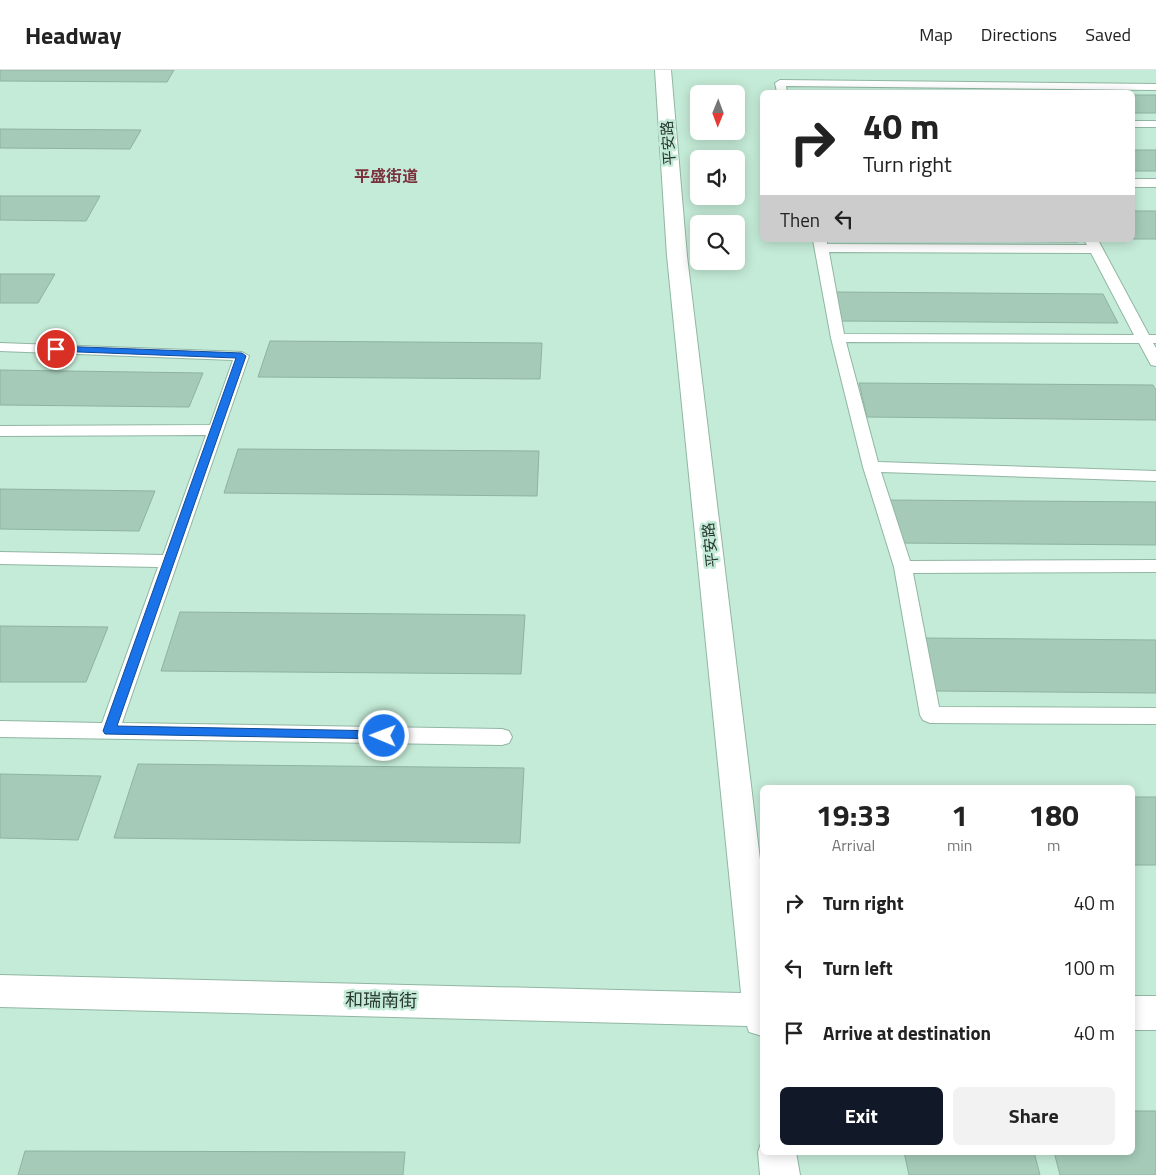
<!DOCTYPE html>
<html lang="en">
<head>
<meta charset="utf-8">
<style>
  :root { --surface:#fff; --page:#f2f2f2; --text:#222; --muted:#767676; --line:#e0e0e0; --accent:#111827 }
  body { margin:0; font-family:"Titillium Web","Noto Sans SC",sans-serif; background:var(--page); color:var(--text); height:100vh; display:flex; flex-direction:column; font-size:19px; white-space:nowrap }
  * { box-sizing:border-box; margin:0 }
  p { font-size:16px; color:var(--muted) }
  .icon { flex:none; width:28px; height:28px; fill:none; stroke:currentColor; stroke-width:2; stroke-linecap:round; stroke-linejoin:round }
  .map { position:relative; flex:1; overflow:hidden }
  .details { position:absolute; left:760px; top:715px; width:375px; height:370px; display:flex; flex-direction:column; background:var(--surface); border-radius:8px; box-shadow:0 2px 12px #0003 }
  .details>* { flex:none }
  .top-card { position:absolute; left:760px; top:20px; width:375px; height:152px; border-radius:8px; box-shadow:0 2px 12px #0003; background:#fff; color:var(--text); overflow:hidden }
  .needle { width:32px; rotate:181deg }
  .buttons { position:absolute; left:690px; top:15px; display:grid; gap:10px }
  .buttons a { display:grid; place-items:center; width:55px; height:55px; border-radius:8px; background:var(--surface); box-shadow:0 2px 12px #0003; font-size:25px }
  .pin { position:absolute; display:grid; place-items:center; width:42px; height:42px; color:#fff; margin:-21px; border:2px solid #fff; border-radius:50%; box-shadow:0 1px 5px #0007 }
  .me { position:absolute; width:55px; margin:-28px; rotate:271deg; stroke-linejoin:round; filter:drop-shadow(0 0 4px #0008) }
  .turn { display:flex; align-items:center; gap:18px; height:105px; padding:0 20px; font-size:22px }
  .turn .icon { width:65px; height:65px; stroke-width:2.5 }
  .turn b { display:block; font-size:35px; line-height:42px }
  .then { display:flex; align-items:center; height:48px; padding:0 20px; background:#0003; gap:10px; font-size:19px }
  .eta { display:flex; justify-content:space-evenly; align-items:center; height:85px; text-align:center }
  .eta b { font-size:30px; font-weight:700; line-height:35px }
  .primary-button { display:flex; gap:10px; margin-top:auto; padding:10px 20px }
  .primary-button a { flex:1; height:58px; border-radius:8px; background:var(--accent); color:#fff; font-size:20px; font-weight:700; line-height:58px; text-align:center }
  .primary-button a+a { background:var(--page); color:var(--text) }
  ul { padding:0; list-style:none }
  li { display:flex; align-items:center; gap:15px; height:65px; padding:0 20px }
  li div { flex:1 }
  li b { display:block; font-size:19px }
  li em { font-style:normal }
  header { display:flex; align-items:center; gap:30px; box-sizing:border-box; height:70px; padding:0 25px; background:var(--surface); border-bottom:1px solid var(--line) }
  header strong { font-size:24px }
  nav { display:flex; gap:28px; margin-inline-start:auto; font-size:18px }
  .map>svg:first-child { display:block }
</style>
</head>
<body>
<header>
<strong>Headway</strong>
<nav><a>Map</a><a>Directions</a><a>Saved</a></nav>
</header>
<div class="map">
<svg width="1156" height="1105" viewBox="0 0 1156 1105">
  <rect width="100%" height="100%" fill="#c4ebd7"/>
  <g fill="#a5cbb8" stroke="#8eb3a0">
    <path d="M0 0H174L167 12 0 11Z"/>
    <rect x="1132" y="25" width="24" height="18"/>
    <path d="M0 59 141 60 130 79 0 78Z"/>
    <rect x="1132" y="80" width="24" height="21"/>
    <path d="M0 126H100L86 151 0 150Z"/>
    <rect x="1132" y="141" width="24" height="28"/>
    <path d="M1077 170 1078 172 824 170Z"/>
    <path d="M0 204H55L38 233H0Z"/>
    <path d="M834 222 1103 224 1118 253 841 251Z"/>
    <path d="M270 271 542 273 540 309 258 307Z"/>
    <path d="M0 300 203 303 189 337 0 335Z"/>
    <path d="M859 313 1153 315 1156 320V350L867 347Z"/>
    <path d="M238 379 539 381 537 426 224 423Z"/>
    <path d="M0 419 155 421 139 461 0 459Z"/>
    <path d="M886 430 1156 432V475L896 473Z"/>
    <path d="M180 542 525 545 521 604 161 601Z"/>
    <path d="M0 556 108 557 86 612H0Z"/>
    <path d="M924 568 1156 570V623L936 621Z"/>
    <path d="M138 694 524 698 520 773 114 768Z"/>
    <path d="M0 704 101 706 78 770 0 768Z"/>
    <rect x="1132" y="727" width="24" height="68"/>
    <path d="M1132 1041H1156V1105H1060L1054 1082H1132Z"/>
    <path d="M25 1081 405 1082 403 1105H18Z"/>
    <path d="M904 1082H1034L1040 1105H909Z"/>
  </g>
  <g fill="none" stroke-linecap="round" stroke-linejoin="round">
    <defs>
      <g id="lane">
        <path d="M780 10 1156 14V20L786 16 787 22H777L775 13Z"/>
        <rect x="1132" y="51" width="24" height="6"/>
        <rect x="1132" y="109" width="24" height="8"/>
        <path d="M813 170H827V174L1087 175 1084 170H1098L1149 265H1156V273H1153L1156 278V296L1151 295 1139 273 846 272 878 392 1156 401V411L881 402 910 491 1156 490V502L913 503 939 637 1156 638V654L930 653 923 650 920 645 894 497 863 397 831 268ZM829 182 1091 183 1134 265 844 264Z"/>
        <path d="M0 273 242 282 249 286 122 653 502 659 509 661 512 667 509 673 502 675 0 667V651L102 653 158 497 0 494V482L163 485 206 365 0 366V356L210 355 233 290 0 281Z"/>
      </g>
      <g id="street">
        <path d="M655 0H671L687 186 762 806V966L749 962 747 956 0 937V905L741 923 667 186Z"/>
        <rect x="1132" y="926" width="24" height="34"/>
        <path d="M762 1070V1082H796L800 1105H760L758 1082Z"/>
      </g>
    </defs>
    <use href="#lane" stroke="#91b6a3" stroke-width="2"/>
    <use href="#street" stroke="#91b6a3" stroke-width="2"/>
    <use href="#lane" fill="#fff" fill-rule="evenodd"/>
    <use href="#street" fill="#fff" fill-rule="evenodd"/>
  </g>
  <path fill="#1a73e8" stroke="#114b97" d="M56 276 242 283 246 286 117 656 384 661 390 666 389 669 105 664 103 661 236 288 53 281V277Z"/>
  <g text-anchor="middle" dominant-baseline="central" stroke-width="5" stroke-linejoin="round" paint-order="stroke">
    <g font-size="15" fill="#28372f" stroke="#c4ebd7">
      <text transform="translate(668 73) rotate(-94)">平安路</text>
      <text transform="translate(710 475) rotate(-96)">平安路</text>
    </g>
    <g font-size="16" font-weight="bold" fill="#7a323e" stroke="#c4ebd7">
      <text x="386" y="106">平盛街道</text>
    </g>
    <g font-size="18" fill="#28372f" stroke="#c4ebd7">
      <text transform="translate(381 930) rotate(1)">和瑞南街</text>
    </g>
  </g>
</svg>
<div class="buttons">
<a><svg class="needle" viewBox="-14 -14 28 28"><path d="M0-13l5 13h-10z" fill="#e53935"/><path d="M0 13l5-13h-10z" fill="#767676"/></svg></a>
<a><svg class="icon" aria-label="sound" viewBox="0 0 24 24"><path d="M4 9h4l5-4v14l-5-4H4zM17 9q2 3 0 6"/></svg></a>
<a><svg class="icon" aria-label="search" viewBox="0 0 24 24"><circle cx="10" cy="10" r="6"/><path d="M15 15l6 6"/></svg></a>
</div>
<div class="pin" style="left:56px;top:279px;background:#d93025"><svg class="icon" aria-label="arrive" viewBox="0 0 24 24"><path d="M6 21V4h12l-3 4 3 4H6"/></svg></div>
<svg class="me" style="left:384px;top:666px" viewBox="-20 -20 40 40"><circle r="17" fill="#1a73e8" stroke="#fff" stroke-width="3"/><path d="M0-11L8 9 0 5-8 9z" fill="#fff"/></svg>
<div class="top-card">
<div class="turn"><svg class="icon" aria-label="right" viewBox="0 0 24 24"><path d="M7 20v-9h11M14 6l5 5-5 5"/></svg><div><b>40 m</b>Turn right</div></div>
<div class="then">Then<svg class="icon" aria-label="left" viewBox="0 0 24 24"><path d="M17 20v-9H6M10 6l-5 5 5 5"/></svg></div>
</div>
<section class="details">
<div class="eta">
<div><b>19:33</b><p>Arrival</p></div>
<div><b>1</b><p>min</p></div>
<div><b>180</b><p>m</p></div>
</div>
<ul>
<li><svg class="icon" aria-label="right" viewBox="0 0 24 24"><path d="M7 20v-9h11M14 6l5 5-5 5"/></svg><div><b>Turn right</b></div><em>40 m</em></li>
<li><svg class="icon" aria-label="left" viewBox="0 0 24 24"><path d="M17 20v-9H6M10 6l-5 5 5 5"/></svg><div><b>Turn left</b></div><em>100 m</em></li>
<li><svg class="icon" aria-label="arrive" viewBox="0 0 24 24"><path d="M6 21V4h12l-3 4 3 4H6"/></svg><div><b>Arrive at destination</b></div><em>40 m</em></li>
</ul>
<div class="primary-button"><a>Exit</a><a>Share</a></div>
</section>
</div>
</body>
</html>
